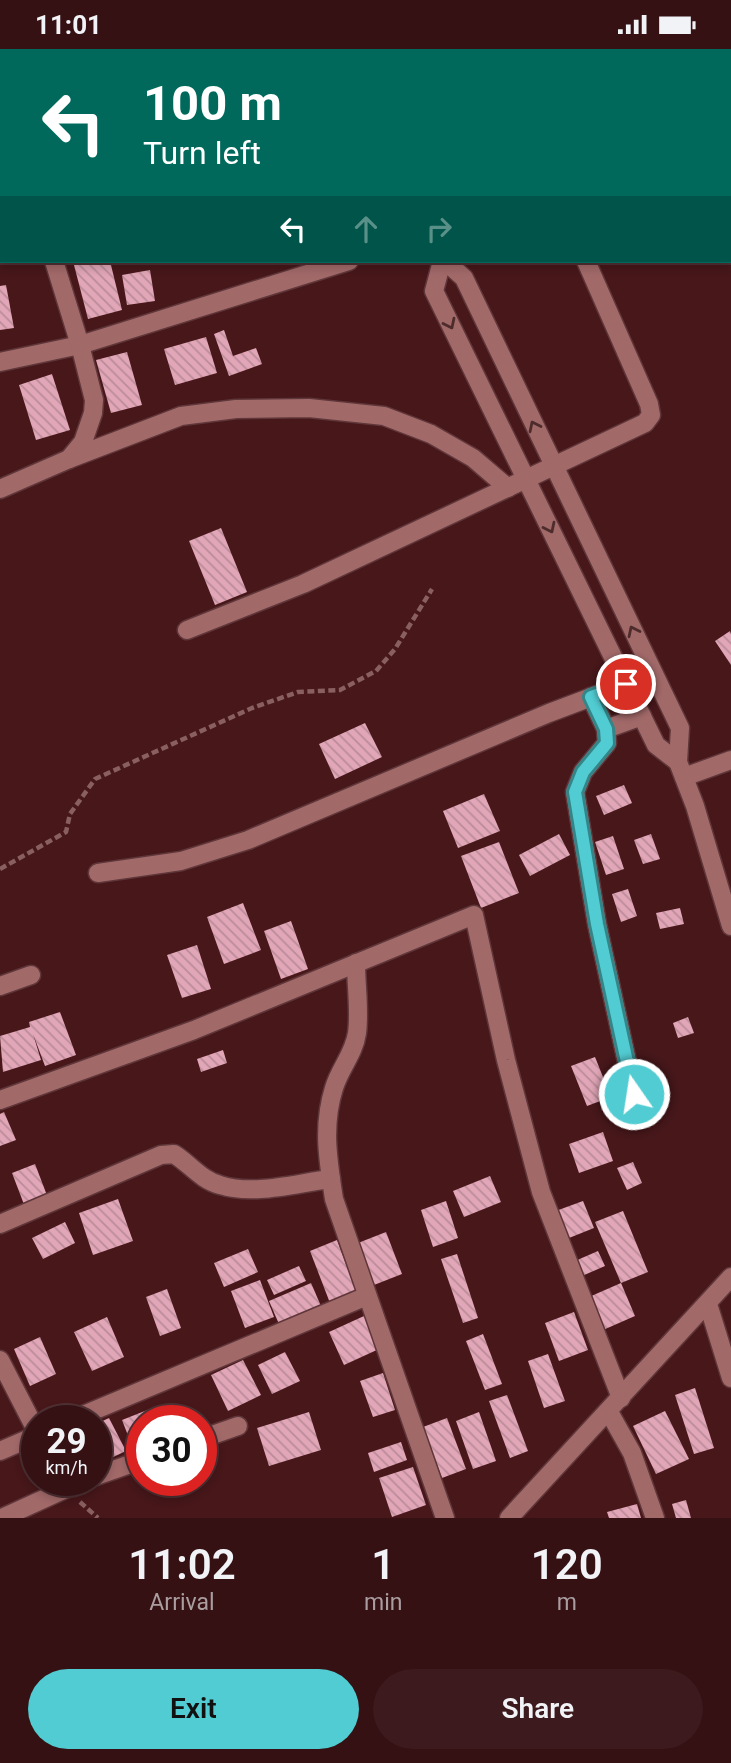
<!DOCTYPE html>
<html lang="en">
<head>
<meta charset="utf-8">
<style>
  :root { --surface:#351114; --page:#3d1a1d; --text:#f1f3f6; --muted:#aa9da0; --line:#4f3134; --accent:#51ccd2 }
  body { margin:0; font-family:Roboto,sans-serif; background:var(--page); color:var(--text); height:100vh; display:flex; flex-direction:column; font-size:26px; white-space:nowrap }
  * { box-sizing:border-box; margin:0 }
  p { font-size:23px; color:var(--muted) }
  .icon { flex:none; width:38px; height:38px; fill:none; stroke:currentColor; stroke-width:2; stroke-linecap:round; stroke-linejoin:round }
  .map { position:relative; height:1469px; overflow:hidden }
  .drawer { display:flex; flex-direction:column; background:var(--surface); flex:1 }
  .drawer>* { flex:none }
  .top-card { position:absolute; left:0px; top:0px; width:732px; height:214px; box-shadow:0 4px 10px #0003,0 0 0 2px var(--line); background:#00695c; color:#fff; overflow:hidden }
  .speed { position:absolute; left:21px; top:1356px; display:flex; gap:14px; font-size:35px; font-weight:700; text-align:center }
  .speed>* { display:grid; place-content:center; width:91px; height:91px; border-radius:50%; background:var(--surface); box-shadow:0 4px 10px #0003,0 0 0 2px var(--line); line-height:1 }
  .speed small { font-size:18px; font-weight:400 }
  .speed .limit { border:10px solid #d22; background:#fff; color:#111 }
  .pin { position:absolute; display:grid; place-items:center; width:60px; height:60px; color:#fff; margin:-30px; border:4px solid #fff; border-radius:50%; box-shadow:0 2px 7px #0007 }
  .me { position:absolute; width:77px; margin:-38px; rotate:347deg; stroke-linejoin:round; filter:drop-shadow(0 0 5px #0008) }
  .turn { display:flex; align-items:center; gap:24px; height:147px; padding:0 28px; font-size:32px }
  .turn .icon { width:91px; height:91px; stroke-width:2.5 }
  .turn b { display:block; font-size:49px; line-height:60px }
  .lanes { display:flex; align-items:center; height:66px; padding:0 28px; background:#0003; justify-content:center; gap:35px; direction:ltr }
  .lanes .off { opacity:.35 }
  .eta { display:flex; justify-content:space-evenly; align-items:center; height:119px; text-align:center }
  .eta b { font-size:42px; font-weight:600; line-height:49px }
  .button { display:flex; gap:14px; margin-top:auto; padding:14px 28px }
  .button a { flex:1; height:80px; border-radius:42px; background:var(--accent); color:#111; font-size:28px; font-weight:600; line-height:80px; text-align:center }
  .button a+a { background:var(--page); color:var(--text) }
  .status { display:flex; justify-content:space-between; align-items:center; height:49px; padding:0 35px; background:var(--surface); direction:ltr }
  .status svg { height:19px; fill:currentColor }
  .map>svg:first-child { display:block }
</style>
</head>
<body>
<div class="status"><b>11:01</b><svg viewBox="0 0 49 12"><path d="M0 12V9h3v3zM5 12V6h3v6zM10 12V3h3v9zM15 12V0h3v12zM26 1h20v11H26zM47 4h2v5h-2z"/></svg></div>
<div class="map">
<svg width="731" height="1469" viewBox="0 0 731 1469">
  <defs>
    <pattern id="building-back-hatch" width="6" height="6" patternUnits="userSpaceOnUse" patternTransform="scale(1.75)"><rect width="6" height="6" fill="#e1a6b7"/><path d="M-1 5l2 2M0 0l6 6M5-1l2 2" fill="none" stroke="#bb8c99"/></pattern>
  </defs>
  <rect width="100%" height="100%" fill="#47171a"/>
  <g fill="url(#building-back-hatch)">
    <path d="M90 212H110L122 261 88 270 74 216Z"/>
    <path d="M150 221 155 252 127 256 122 226Z"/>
    <path d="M6 236 14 279 0 281V237Z"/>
    <path d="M224 281 233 307 256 299 262 315 229 327 214 285Z"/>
    <path d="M206 288 217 324 175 336 164 300Z"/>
    <path d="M127 303 142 356 111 364 96 311Z"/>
    <path d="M52 325 70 381 36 391 19 336Z"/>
    <path d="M221 479 247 543 215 556 189 492Z"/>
    <path d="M730 582 731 585V616L715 592Z"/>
    <path d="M365 674 382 708 335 730 319 695Z"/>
    <path d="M624 736 632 754 604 766 596 747Z"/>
    <path d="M484 745 500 782 458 799 443 762Z"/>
    <path d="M559 785 570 806 530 827 519 806Z"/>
    <path d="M651 785 660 810 643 815 634 791Z"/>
    <path d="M613 787 624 820 606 826 595 793Z"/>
    <path d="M499 793 519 844 481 859 461 807Z"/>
    <path d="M628 840 637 867 621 873 612 845Z"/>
    <path d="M243 854 261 901 224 915 207 868Z"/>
    <path d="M680 859 684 875 660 880 656 864Z"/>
    <path d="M291 872 308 920 281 930 264 882Z"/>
    <path d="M197 896 211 940 182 949 167 906Z"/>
    <path d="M60 963 76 1006 45 1017 33 985 41 1011 3 1023 0 987 30 978 29 973Z"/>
    <path d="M688 968 694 984 678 989 673 974Z"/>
    <path d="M223 1001 227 1014 201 1023 197 1010Z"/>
    <path d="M595 1008 611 1048 587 1057 571 1017Z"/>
    <path d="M4 1063 16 1091 0 1097V1065Z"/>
    <path d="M603 1083 613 1112 579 1124 569 1095Z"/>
    <path d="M633 1113 642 1134 627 1141 617 1119Z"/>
    <path d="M35 1115 48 1149 25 1158 12 1124Z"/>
    <path d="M490 1127 501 1153 464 1168 453 1142Z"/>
    <path d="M118 1150 133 1192 93 1206 79 1164Z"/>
    <path d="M446 1152 458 1189 433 1198 421 1161Z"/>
    <path d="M583 1152 594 1179 564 1191 553 1163Z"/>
    <path d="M623 1162 648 1223 621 1234 595 1173Z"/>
    <path d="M65 1173 75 1194 43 1210 32 1189Z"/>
    <path d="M386 1183 402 1225 374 1236 358 1194Z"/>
    <path d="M337 1191 357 1244 330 1254 310 1202Z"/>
    <path d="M248 1200 258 1223 224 1238 214 1214Z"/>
    <path d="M598 1202 605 1217 582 1227 575 1212Z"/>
    <path d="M457 1205 478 1269 463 1274 441 1210Z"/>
    <path d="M299 1217 306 1232 274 1246 267 1231Z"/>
    <path d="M260 1231 274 1268 245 1279 231 1242Z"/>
    <path d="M311 1234 321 1257 279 1275 269 1252Z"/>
    <path d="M621 1234 635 1267 603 1281 589 1248Z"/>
    <path d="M167 1240 181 1279 160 1287 146 1248Z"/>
    <path d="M574 1263 588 1301 559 1312 545 1274Z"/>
    <path d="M364 1267 379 1300 344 1316 329 1283Z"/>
    <path d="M107 1268 124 1308 92 1322 74 1283Z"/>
    <path d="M483 1285 502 1335 485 1341 466 1292Z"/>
    <path d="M40 1288 56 1325 30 1337 14 1300Z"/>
    <path d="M285 1303 300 1332 272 1345 258 1316Z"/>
    <path d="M548 1305 565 1352 544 1359 528 1312Z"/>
    <path d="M243 1311 261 1346 228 1362 211 1326Z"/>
    <path d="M383 1324 395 1361 373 1368 360 1332Z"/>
    <path d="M695 1339 714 1399 694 1405 675 1346Z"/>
    <path d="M507 1346 528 1402 510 1409 489 1352Z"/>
    <path d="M160 1356 167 1372H142V1399L134 1402 122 1371Z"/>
    <path d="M665 1362 689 1410 656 1425 633 1377Z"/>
    <path d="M309 1363 321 1401 269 1417 257 1379Z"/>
    <path d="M479 1363 496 1412 473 1420 456 1372Z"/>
    <path d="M109 1369 126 1402 96 1416V1375Z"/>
    <path d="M447 1369 466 1420 442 1429 423 1378Z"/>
    <path d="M401 1393 407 1411 374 1423 368 1404Z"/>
    <path d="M413 1418 426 1456 392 1468 379 1429Z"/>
    <path d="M686 1451 691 1469H676L672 1455Z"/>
    <path d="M637 1455 641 1469H609L607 1463Z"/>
  </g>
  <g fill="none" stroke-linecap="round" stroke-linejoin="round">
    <defs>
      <g id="minor">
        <path d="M388 0V2"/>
        <path d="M498 2 499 0"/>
        <path d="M0 137H2"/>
        <path d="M442 212 434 242 656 696 678 713"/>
        <path d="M445 212 464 229 680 679 678 713 695 757 731 877"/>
        <path d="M0 313 80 296 349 212"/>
        <path d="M69 410 181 367 236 360 309 359 384 367 431 385 473 409 508 439"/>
        <path d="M0 440 69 410 83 393 93 364 94 351 80 296 54 212"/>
        <path d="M187 581 303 535 645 374 651 366 649 355 586 212"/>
        <path d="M591 648 606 680 607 694 583 723 575 743 597 875 634 1045"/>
        <path d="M606 680 642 667"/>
        <path d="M684 728 731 711"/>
        <path d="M98 824 181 812 248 791 549 664 626 635"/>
        <path d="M356 914C356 936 360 962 357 984 354 1005 340 1019 334 1039 322 1077 328 1111 334 1150L445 1469"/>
        <path d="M0 937 31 926"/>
        <path d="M0 1051 194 981 474 866 506 1011 541 1143 621 1349"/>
        <path d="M0 1175 161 1106 174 1105C190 1115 201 1131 220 1136 254 1147 296 1134 331 1130"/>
        <path d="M708 1255 731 1329"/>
        <path d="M0 1311 37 1383"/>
        <path d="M609 1363 632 1404 655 1469"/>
        <path d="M69 1372 367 1247"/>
        <path d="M201 1390 238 1377"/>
        <path d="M0 1402 37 1386"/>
        <path d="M96 1427 142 1411"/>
        <path d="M2 1469 83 1432"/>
        <path d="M509 1469 731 1228"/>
      </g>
    </defs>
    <use href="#minor" stroke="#5f3639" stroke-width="21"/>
    <g stroke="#895f60" stroke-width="4.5" stroke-dasharray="7 3.5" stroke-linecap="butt">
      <path d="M0 820 66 783 70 765 95 730 252 659 298 643 340 641 376 622 395 600 432 540"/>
      <path d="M80 1453 98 1469"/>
    </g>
    <use href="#minor" stroke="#a26969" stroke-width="18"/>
  </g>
  <defs><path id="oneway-chevron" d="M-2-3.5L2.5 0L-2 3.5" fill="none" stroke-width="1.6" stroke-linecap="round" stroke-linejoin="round" transform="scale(1.75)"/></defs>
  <g stroke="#4e2c2c">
    <use href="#oneway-chevron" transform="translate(450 275) rotate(64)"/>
    <use href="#oneway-chevron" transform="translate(534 377) rotate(-116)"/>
    <use href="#oneway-chevron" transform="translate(550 479) rotate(64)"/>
    <use href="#oneway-chevron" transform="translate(633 582) rotate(-116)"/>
  </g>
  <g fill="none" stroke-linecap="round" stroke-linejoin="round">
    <defs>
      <path id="route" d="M626 635 591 648 606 680 607 694 583 723 575 743 597 875 634 1045"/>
    </defs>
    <use href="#route" stroke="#358588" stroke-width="18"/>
    <use href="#route" stroke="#51ccd2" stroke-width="12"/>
  </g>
</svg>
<div class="speed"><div>29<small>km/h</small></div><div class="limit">30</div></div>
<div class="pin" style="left:626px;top:635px;background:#d93025"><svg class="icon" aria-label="arrive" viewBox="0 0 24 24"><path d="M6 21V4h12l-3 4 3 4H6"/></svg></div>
<svg class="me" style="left:634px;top:1045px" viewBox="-20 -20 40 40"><circle r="17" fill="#51ccd2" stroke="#fff" stroke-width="3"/><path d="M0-11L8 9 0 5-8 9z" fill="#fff"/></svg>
<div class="top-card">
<div class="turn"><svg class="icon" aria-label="left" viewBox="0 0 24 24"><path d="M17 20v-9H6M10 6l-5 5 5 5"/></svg><div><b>100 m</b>Turn left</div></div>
<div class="lanes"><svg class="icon" aria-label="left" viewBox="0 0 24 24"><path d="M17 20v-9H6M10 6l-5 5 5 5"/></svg><svg class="icon off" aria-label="ahead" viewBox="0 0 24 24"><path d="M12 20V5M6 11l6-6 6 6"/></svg><svg class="icon off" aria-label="right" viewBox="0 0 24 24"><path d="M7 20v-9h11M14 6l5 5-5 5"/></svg></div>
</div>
</div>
<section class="drawer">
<div class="eta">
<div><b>11:02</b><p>Arrival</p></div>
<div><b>1</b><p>min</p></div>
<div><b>120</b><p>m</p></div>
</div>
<div class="button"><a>Exit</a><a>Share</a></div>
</section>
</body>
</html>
